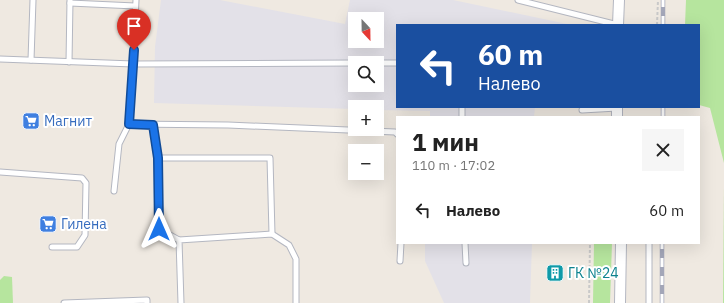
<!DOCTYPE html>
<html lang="ru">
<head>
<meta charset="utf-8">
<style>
  :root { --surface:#fff; --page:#f6f6f6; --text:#222; --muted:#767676 }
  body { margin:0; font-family:"IBM Plex Sans",sans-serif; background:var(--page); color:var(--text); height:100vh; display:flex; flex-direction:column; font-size:15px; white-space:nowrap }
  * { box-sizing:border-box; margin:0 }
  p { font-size:13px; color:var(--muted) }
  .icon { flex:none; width:22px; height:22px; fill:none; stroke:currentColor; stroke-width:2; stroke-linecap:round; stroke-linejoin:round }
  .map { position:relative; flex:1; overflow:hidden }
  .side { position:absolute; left:396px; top:116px; width:304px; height:128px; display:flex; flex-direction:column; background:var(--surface); border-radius:0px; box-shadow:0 4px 16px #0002 }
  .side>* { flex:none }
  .top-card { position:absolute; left:396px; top:24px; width:304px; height:84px; border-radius:0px; box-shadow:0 4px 16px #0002; background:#1a4fa0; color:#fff; overflow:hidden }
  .needle { width:26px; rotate:158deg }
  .buttons { position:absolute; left:348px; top:12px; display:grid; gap:8px }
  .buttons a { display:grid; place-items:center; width:36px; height:36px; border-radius:0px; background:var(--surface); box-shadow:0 4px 16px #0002; font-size:20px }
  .pin { position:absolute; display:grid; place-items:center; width:34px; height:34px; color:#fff; margin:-41px -17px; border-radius:50% 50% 50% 0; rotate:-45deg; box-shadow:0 0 4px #0007 }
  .pin .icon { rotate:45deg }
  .me { position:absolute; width:44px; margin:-22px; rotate:0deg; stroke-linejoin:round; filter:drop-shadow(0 0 3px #0008) }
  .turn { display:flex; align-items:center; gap:14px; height:84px; padding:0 16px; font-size:18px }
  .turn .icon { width:52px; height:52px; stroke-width:2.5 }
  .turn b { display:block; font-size:28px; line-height:34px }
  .round { display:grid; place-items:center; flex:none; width:42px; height:42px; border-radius:0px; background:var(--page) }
  .summary { display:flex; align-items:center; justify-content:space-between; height:68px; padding:0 16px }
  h1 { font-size:24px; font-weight:800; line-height:30px }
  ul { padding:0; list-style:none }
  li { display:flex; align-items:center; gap:12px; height:52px; padding:0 16px }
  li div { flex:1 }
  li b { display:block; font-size:15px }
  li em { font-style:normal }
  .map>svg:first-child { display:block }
</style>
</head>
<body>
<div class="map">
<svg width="724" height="303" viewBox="0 0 724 303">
  <rect width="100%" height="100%" fill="#efe9e1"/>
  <g fill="#e3e1e8" fill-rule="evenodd">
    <path d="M161 0H220L345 24 350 0H453L572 25H397V107H535L534 117H430V111L377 110V107H355V109L154 103 155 47ZM355 19H377V41H355ZM355 63H377V85H355Z"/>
    <path d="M425 243H532L530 303H444L425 261Z"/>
  </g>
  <g fill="#b6e59e">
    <path d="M686 0H724V163L710 108 699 105V25H685Z"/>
    <path d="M724 186V303H723Z"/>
    <path d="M594 243H612L610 303H593Z"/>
    <path d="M4 276 12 277 13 303H0V280Z"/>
  </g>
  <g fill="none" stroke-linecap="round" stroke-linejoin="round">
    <defs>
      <g id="service">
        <path d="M518 0 618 25"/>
        <path d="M70 3 135 6"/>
        <path d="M0 59 133 64 136 0"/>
        <path d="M31 60 33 0"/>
        <path d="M69 62 70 1"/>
        <path d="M377 63H397"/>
        <path d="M462 107V117"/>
        <path d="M582 110 617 108"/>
        <path d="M129 124 228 125 395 132 397 134"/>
        <path d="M153 125 158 158"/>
        <path d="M0 172 82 178 86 183 85 235 77 247H52"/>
        <path d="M114 191 119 144 129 124 133 64 355 63"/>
        <path d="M179 240 159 229 158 158H270L272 234"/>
        <path d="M465 243 466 263"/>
        <path d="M649 243V303"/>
        <path d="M400 261 401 243"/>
        <path d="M64 303 147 300V303"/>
        <path d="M181 303 179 240 272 234 289 245 296 259V303"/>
      </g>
      <g id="minor">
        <path d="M618 25 619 0"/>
        <path d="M617 107V117"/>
        <path d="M620 303 621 243"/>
      </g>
    </defs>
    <use href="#service" stroke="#b4b7c1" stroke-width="7"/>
    <use href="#minor" stroke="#b4b7c1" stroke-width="12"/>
    <g stroke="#c9c9c9" stroke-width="2" stroke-dasharray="3 2" stroke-linecap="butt">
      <path d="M657 25 658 0"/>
      <path d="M589 303 590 243"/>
    </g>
    <use href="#service" stroke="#fff" stroke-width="5"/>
    <use href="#minor" stroke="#fff" stroke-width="10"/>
    <defs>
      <g id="rail">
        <path d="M663 25V0"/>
        <path d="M663 117V107"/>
        <path d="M662 303V243"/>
      </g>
    </defs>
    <use href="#rail" stroke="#a3a6b8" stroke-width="4.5"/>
    <use href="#rail" stroke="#fff" stroke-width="3" stroke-dasharray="9" stroke-linecap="butt"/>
  </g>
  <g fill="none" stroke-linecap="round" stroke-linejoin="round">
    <defs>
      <path id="route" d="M134 50 129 124 153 125 158 158 159 229"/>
    </defs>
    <use href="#route" stroke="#114b97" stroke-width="10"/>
    <use href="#route" stroke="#1a73e8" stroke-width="7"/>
  </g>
  <defs>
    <symbol id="supermarket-square" viewBox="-11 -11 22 22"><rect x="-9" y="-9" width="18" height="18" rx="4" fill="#3f7fe0" stroke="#fff"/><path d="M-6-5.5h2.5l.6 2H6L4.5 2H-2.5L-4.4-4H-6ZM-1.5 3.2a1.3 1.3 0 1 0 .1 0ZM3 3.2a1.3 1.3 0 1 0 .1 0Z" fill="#fff"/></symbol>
    <symbol id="building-square" viewBox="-11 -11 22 22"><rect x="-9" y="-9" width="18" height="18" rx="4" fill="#0f9aa8" stroke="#fff"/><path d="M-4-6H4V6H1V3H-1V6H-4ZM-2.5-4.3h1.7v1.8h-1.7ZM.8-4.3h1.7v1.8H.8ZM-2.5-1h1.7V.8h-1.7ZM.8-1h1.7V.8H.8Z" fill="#fff"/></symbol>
  </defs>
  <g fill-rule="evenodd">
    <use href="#supermarket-square" x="21" y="111" width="20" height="20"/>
    <use href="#supermarket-square" x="38" y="214" width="20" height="20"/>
    <use href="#building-square" x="545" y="263" width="20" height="20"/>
  </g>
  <g text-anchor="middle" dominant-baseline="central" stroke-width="4" stroke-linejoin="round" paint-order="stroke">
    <g font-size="14" fill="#366cbe" stroke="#fff" text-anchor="start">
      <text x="44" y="121">Магнит</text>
      <text x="61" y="224">Гилена</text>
    </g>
    <g font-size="14" fill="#0d838f" stroke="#fff" text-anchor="start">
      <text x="568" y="273">ГК №24</text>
    </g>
  </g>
</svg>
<div class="buttons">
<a><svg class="needle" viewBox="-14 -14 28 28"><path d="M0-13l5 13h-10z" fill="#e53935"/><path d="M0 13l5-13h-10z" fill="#767676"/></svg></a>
<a><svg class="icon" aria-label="search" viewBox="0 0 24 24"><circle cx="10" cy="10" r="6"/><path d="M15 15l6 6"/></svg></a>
<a>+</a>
<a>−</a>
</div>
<div class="pin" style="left:134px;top:50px;background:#d93025"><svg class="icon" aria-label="arrive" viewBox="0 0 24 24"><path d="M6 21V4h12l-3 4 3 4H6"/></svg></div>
<svg class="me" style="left:159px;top:229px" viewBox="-20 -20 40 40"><path d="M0-17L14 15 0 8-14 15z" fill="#1a73e8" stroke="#fff" stroke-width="4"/></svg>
<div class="top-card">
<div class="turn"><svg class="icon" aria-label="left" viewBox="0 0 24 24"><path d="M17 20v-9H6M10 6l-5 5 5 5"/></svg><div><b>60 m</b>Налево</div></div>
</div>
<section class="side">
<div class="summary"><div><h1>1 мин</h1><p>110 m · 17:02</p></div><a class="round"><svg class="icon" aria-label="close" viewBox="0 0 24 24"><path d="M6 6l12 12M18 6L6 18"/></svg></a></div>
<ul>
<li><svg class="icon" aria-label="left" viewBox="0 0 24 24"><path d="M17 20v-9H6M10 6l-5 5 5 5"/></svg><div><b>Налево</b></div><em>60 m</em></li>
</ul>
</section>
</div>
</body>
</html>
